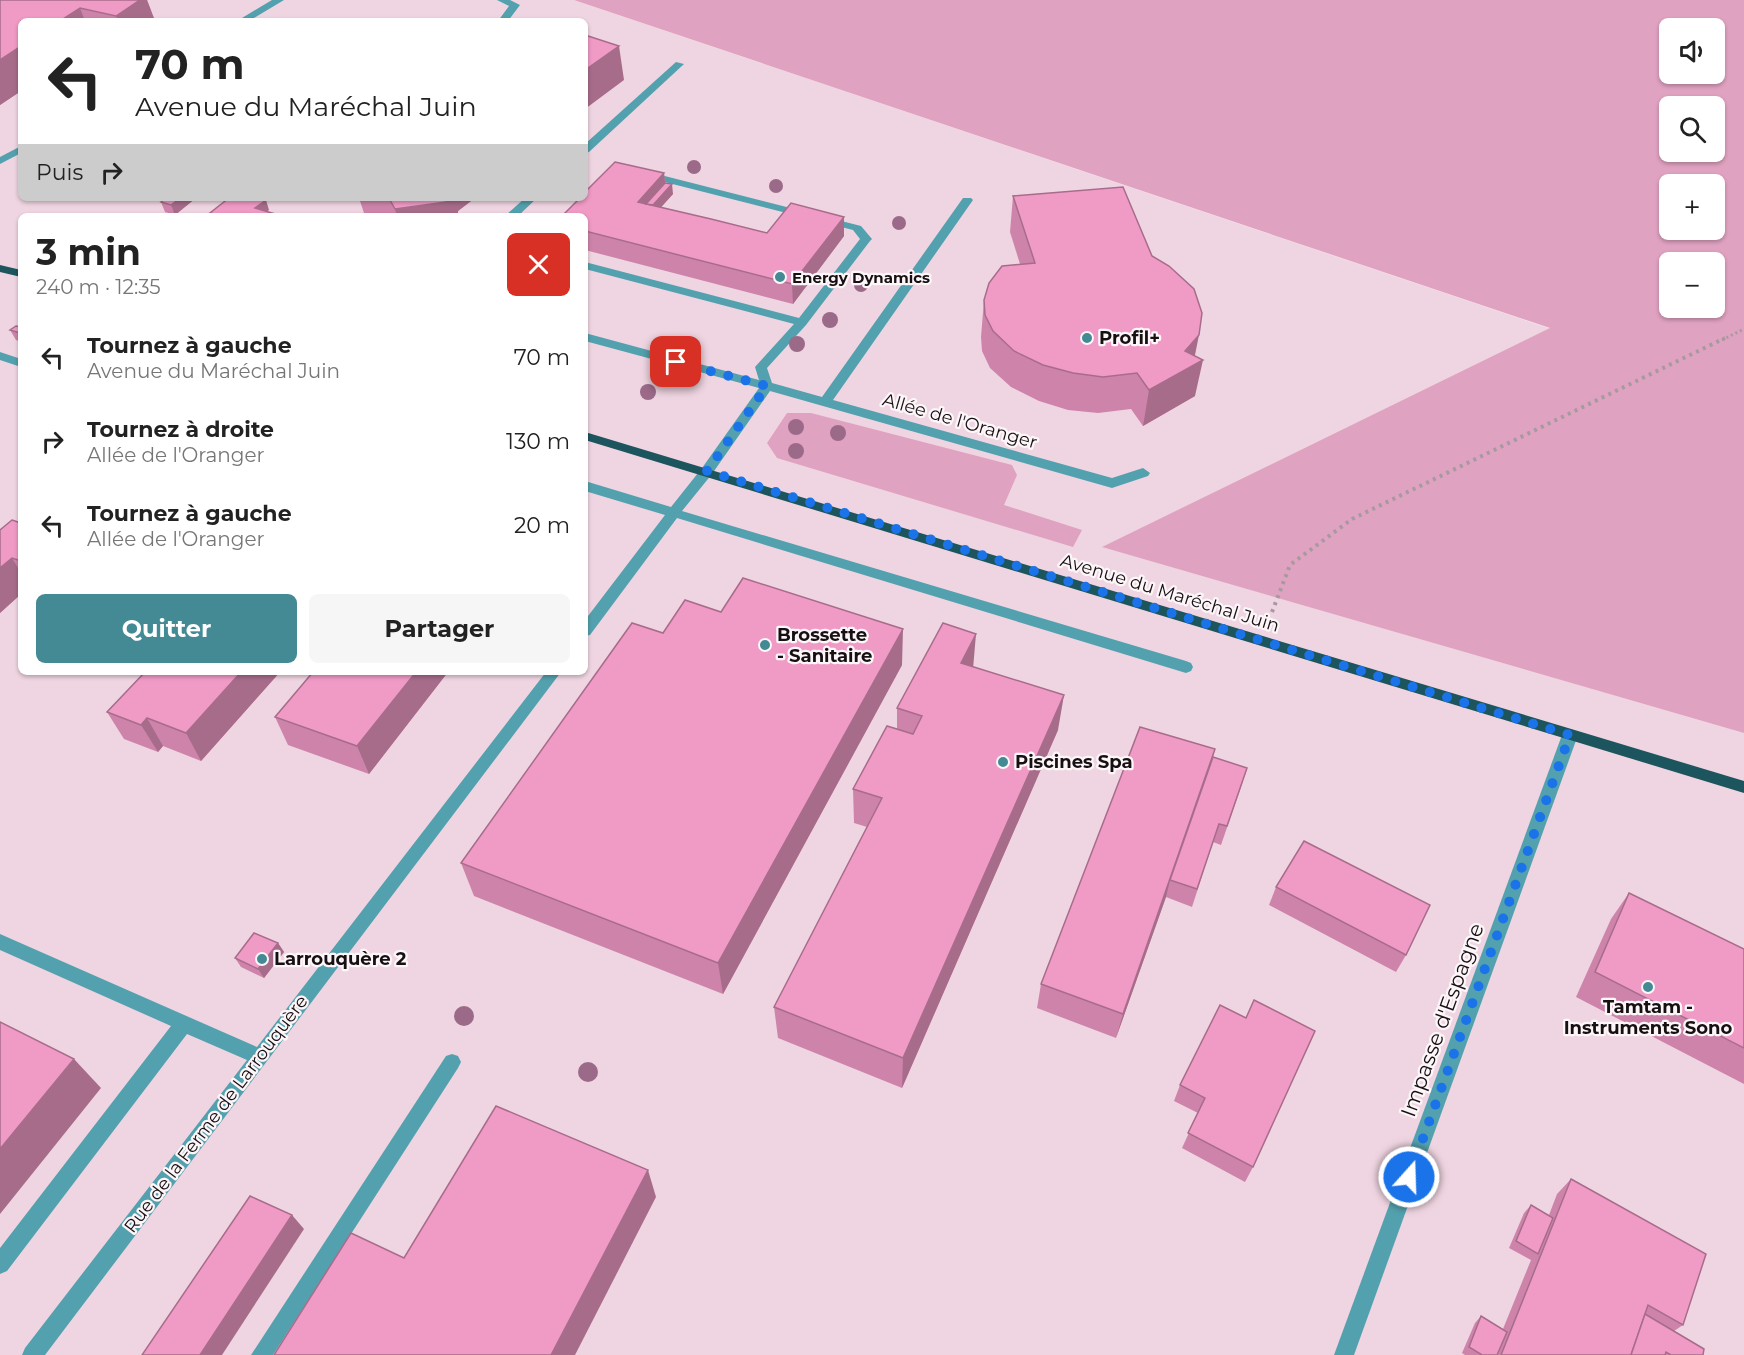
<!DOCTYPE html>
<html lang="fr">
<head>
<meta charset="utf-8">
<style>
  :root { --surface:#fff; --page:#f6f6f6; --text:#222; --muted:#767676; --accent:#448a95 }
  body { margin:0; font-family:Montserrat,sans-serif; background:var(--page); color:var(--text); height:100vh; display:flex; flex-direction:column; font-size:22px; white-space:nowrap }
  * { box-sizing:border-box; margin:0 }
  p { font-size:20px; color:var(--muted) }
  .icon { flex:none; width:33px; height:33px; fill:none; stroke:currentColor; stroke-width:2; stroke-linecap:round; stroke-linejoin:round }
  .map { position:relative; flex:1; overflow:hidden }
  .panel { position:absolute; left:18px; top:213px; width:570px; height:462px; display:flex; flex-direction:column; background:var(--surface); border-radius:9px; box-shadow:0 2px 4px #0004 }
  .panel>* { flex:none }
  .guide { position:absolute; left:18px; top:18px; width:570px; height:183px; border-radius:9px; box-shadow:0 2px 4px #0004; background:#fff; color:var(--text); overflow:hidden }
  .fabs { position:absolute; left:1659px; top:18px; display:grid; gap:12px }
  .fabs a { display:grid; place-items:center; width:66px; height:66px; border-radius:9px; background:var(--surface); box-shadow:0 2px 4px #0004; font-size:30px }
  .pin { position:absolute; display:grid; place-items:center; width:51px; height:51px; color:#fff; margin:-26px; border-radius:12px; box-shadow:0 3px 9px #0006 }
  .me { position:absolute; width:66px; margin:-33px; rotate:20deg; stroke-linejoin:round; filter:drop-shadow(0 0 4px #0008) }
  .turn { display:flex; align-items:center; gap:21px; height:126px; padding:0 18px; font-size:27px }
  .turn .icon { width:78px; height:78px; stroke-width:2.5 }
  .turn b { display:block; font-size:42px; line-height:51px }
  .then { display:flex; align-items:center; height:57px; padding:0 18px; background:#0003; gap:12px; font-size:22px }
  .round { display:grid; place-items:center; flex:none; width:63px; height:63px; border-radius:9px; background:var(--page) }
  .headline { display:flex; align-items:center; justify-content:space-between; height:102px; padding:0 18px }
  h1 { font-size:36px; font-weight:700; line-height:45px }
  .primary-button { display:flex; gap:12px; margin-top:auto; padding:12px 18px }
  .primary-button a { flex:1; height:69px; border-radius:9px; background:var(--accent); color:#fff; font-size:24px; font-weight:700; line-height:69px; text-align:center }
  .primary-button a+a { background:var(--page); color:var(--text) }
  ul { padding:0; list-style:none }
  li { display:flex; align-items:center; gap:18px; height:84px; padding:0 18px }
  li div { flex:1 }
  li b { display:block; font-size:22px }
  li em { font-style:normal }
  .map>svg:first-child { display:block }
</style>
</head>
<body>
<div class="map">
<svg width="1744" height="1355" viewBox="0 0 1744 1355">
  <rect width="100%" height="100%" fill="#f7e5ee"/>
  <path fill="#efd5e1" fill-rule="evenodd" d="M0 0H574L1551 329 1103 547 1744 733V1355H0ZM21 21H585V198H21ZM21 216H585V672H21Z"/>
  <g fill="#e0a2c1" fill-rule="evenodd">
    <path d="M574 0H1744V733L1102 547 1550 328ZM1670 28H1714V74H1670ZM1670 106H1714V152H1670ZM1670 184H1714V230H1670ZM1670 262H1714V308H1670Z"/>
    <path d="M787 413H811L1012 465 1017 475 1004 505 1082 530 1073 547 777 458 767 443Z"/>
  </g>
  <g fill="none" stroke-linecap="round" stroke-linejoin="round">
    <path stroke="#a799a0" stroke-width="3" stroke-dasharray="2 3" stroke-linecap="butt" d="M1722 340 1744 329"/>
    <path stroke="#a799a0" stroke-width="4" stroke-dasharray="3 4.5" stroke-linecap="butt" d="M1272 612 1290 565 1352 519 1725 338"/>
    <g fill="#53a1ae" fill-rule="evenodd">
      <path d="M272 0H284L249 21H237Z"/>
      <path d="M497 0H510L520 5 508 21H498L509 6Z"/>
      <path d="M676 62 684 64 589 152 585 153V144Z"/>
      <path d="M21 146V153L0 164V157Z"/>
      <path d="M645 171 861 226 872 239 870 241 806 325 767 368 772 383 822 397 963 198H971L973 200 833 400 1112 478 1143 468 1150 473 1148 476 1112 488 770 391 712 474 682 511 1186 661 1191 663 1193 667 1191 671 1186 673 677 518 590 635 585 636V620L665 515 585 491V481L671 507 702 468 759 388 585 341V333L759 380 755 367 794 324 585 269V262L799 318 860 239 853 230 641 176V172Z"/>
      <path d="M525 198H537L518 216H505Z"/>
      <path d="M0 352 21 359V367L0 360Z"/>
      <path d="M546 672H561L45 1355H22L25 1348 247 1060 187 1034 7 1271 0 1274V1248L171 1026 0 950V934L257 1047Z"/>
      <path d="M1570 729 1575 731 1578 735 1354 1355H1334L1562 735 1565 731Z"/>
      <path d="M452 1054 458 1056 461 1062 458 1068 273 1355H251L446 1056Z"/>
    </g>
    <g fill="#1d555e" fill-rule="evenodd">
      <path d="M0 265 21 270V277L0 272Z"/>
      <path d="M585 432 1744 781V793L585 440Z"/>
    </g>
  </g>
  <g fill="#9c6a89">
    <circle cx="694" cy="167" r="7"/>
    <circle cx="776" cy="186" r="7"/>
    <circle cx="899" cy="223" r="7"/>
    <circle cx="861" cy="285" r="7"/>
    <circle cx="830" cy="320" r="8"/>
    <circle cx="797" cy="344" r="8"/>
    <circle cx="648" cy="392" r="8"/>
    <circle cx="796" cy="427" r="8"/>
    <circle cx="838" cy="433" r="8"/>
    <circle cx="796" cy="451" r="8"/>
    <circle cx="464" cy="1016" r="10"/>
    <circle cx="588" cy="1072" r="10"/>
  </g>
  <g fill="#ce84aa">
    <path d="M0 0H147L155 21H21V91L0 105Z"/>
    <path d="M664 173 665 183 673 194 661 207 767 233 844 236 793 304 585 250V216Z"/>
    <path d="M1013 196 1195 356V396L1143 426 1131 409 1098 413 1068 410 1039 401 1011 387 990 368 982 351 981 337 984 300 1020 264 1010 232Z"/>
    <path d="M166 198H196L175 215 165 212 161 202Z"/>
    <path d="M359 198H475L458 211V216H365Z"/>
    <path d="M21 327V342L16 340 10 330Z"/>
    <path d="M21 523V594L0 613V530Z"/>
    <path d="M721 612 902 665 723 994 474 896 461 863 663 633Z"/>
    <path d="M973 667 1058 730 902 1088 778 1038 774 1007 867 827 854 823 853 789 897 729V708Z"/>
    <path d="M145 672H280L201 761 163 746 158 752 124 739 107 712Z"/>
    <path d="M313 672H448L369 774 288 745 275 717Z"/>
    <path d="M1213 758 1247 768 1241 787 1221 845 1213 842 1192 907 1166 897 1116 1038 1037 1008 1041 984Z"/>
    <path d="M1276 887 1406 955 1396 972 1269 905Z"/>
    <path d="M1629 893 1744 949V1084L1576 997 1611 919Z"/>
    <path d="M278 943 284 952 264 978 241 967 235 958Z"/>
    <path d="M1220 1005 1253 1167 1245 1182 1182 1148 1198 1113 1174 1101 1180 1085Z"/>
    <path d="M1571 1179 1683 1325 1674 1331 1703 1355H1465L1462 1353 1475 1323 1481 1316 1503 1329 1531 1260 1509 1248 1524 1213 1531 1205 1549 1215 1557 1194Z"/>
  </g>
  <g fill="#a86c8b">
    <path d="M140 0H147L155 21H118L116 16Z"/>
    <path d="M80 8 85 21H60Z"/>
    <path d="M21 46V91L0 105V60Z"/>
    <path d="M619 46 624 80 585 109V70Z"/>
    <path d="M664 173 666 191 672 184 673 194 647 223 638 202Z"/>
    <path d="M180 198H196L175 215 171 205Z"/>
    <path d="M452 198H475L458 211V216H397L395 209Z"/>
    <path d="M266 200 269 210 261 216 255 208Z"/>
    <path d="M844 217V236L793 304 792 284Z"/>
    <path d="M1199 335 1193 365 1203 360 1195 396 1143 426 1149 390Z"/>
    <path d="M12 558 21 573V594L0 613V568Z"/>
    <path d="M903 629 902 665 723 994 718 963Z"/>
    <path d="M976 634 973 669 961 663Z"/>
    <path d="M241 672H280L201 761 186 733Z"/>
    <path d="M416 672H448L369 774 357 746Z"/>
    <path d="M1064 695 1058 730 902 1088 903 1058Z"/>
    <path d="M147 718 163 746 158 752 141 725Z"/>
    <path d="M1215 749 1208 776 1170 880 1166 897 1116 1038 1123 1014Z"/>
    <path d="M278 943 284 952 264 978 258 969Z"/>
    <path d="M74 1059 101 1088 0 1214V1149Z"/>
    <path d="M648 1170 656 1197 575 1355H551Z"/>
    <path d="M292 1215 304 1229 222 1355H200Z"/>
  </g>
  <g fill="#f09ac6" stroke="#a86c8b" stroke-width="1.5">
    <path d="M0 0H140L116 16 80 8 60 21H21V46L0 60Z"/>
    <path d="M585 35 619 46 585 70Z"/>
    <path d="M615 162 664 173 638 202 711 219 767 233 791 203 844 217 792 284 585 231V216H562L580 198H585V192Z"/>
    <path d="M665 183 672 184 653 205 646 204Z"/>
    <path d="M1123 187 1152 256 1169 266 1194 289 1202 313 1199 335 1185 351 1203 360 1149 390 1137 373 1103 377 1073 373 1043 365 1014 351 993 331 985 315 984 300 989 283 1002 266 1035 263 1013 196Z"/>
    <path d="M166 198H180L171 205 161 202Z"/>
    <path d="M229 198H260L266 200 255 208 282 216H221L210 213Z"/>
    <path d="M386 198H452L453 201 395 209 390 200Z"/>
    <path d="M16 326 21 327V333H20L10 330Z"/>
    <path d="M12 520 21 523V561L12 558 0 568V530Z"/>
    <path d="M743 578 903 629 718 963 461 863 632 623 663 633 685 600 721 612Z"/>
    <path d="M943 623 976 634 961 663 1064 695 903 1058 774 1007 882 798 853 789 887 726 913 734 922 716 897 708Z"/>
    <path d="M145 672H241L186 733 147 718 141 725 107 712Z"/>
    <path d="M313 672H416L357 746 275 717Z"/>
    <path d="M1140 727 1215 749 1123 1014 1041 984Z"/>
    <path d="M1213 757 1247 768 1227 826 1219 824 1197 889 1170 880Z"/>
    <path d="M1304 841 1430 905 1406 955 1276 887Z"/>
    <path d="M1629 893 1744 949V1048L1595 972Z"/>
    <path d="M254 933 278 943 258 969 235 958Z"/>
    <path d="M1254 1000 1315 1031 1253 1167 1188 1133 1205 1098 1180 1085 1220 1005 1246 1018Z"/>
    <path d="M0 1022 74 1059 0 1149Z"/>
    <path d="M496 1106 648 1170 551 1355H274L351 1233 404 1258Z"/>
    <path d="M1571 1179 1706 1254 1683 1325 1648 1305 1631 1355H1501Z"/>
    <path d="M250 1196 292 1215 200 1355H142Z"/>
    <path d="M1531 1205 1553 1218 1538 1254 1516 1241Z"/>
    <path d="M1645 1314 1704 1349 1703 1355H1671L1666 1352 1665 1355H1631Z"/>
    <path d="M1481 1316 1507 1332 1497 1355H1482L1469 1347Z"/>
  </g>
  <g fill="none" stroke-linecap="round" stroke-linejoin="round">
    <path stroke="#1a73e8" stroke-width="10" stroke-dasharray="0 18" d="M676 362 767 386 707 471 1570 735 1409 1177"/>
  </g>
  <g fill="#448a95" stroke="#fdf6f9" stroke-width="2">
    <circle cx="780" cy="277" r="6"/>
    <circle cx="1087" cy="338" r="6"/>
    <circle cx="765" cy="645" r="6"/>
    <circle cx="1003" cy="762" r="6"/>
    <circle cx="262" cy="959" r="6"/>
    <circle cx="1648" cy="987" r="6"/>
  </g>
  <g text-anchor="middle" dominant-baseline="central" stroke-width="4.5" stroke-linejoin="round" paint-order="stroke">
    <g font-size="15" font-weight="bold" fill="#161013" stroke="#fdf6f9" text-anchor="start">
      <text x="792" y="277">Energy Dynamics</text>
    </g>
    <g font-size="18" font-weight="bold" fill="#161013" stroke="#fdf6f9" text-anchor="start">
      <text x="1099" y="338">Profil+</text>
      <text x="777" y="635">Brossette<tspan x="777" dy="21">- Sanitaire</tspan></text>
      <text x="1015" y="762">Piscines Spa</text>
      <text x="274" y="959">Larrouquère 2</text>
      <text x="1648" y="1007" text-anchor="middle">Tamtam -<tspan x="1648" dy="21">Instruments Sono</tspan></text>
    </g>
    <g font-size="18" fill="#161013" stroke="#fdf6f9">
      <text transform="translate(960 421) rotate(16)">Allée de l'Oranger</text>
      <text transform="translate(1170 593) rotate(17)">Avenue du Maréchal Juin</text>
      <text transform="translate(216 1114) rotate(-53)">Rue de la Ferme de Larrouquère</text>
    </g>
    <g font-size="21" fill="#161013" stroke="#fdf6f9">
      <text transform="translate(1442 1020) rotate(-70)">Impasse d'Espagne</text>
    </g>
  </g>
</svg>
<div class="fabs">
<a><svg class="icon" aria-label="sound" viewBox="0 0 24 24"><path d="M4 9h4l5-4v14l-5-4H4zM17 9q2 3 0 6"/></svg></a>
<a><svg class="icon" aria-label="search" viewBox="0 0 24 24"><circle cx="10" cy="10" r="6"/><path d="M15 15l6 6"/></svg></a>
<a>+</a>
<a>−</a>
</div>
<div class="pin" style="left:676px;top:362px;background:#d93025"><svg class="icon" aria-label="arrive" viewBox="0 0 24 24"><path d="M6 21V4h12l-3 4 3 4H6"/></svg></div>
<svg class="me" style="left:1409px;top:1177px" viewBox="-20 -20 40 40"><circle r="17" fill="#1a73e8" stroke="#fff" stroke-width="3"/><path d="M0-11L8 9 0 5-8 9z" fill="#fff"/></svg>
<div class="guide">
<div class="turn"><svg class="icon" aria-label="left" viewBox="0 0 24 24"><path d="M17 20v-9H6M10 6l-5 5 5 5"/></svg><div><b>70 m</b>Avenue du Maréchal Juin</div></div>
<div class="then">Puis<svg class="icon" aria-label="right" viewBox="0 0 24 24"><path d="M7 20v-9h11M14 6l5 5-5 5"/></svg></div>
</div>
<section class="panel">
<div class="headline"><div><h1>3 min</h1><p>240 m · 12:35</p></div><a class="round" style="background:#d93025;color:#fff"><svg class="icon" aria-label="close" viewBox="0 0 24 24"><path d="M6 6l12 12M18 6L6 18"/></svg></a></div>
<ul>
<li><svg class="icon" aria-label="left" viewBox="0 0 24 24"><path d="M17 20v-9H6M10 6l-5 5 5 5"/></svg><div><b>Tournez à gauche</b><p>Avenue du Maréchal Juin</p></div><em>70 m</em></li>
<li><svg class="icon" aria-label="right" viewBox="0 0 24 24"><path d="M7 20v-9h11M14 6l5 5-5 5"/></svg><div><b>Tournez à droite</b><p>Allée de l'Oranger</p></div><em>130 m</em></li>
<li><svg class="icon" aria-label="left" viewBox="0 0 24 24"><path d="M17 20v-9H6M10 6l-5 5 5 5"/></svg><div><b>Tournez à gauche</b><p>Allée de l'Oranger</p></div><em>20 m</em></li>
</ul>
<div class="primary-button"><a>Quitter</a><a>Partager</a></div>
</section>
</div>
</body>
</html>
